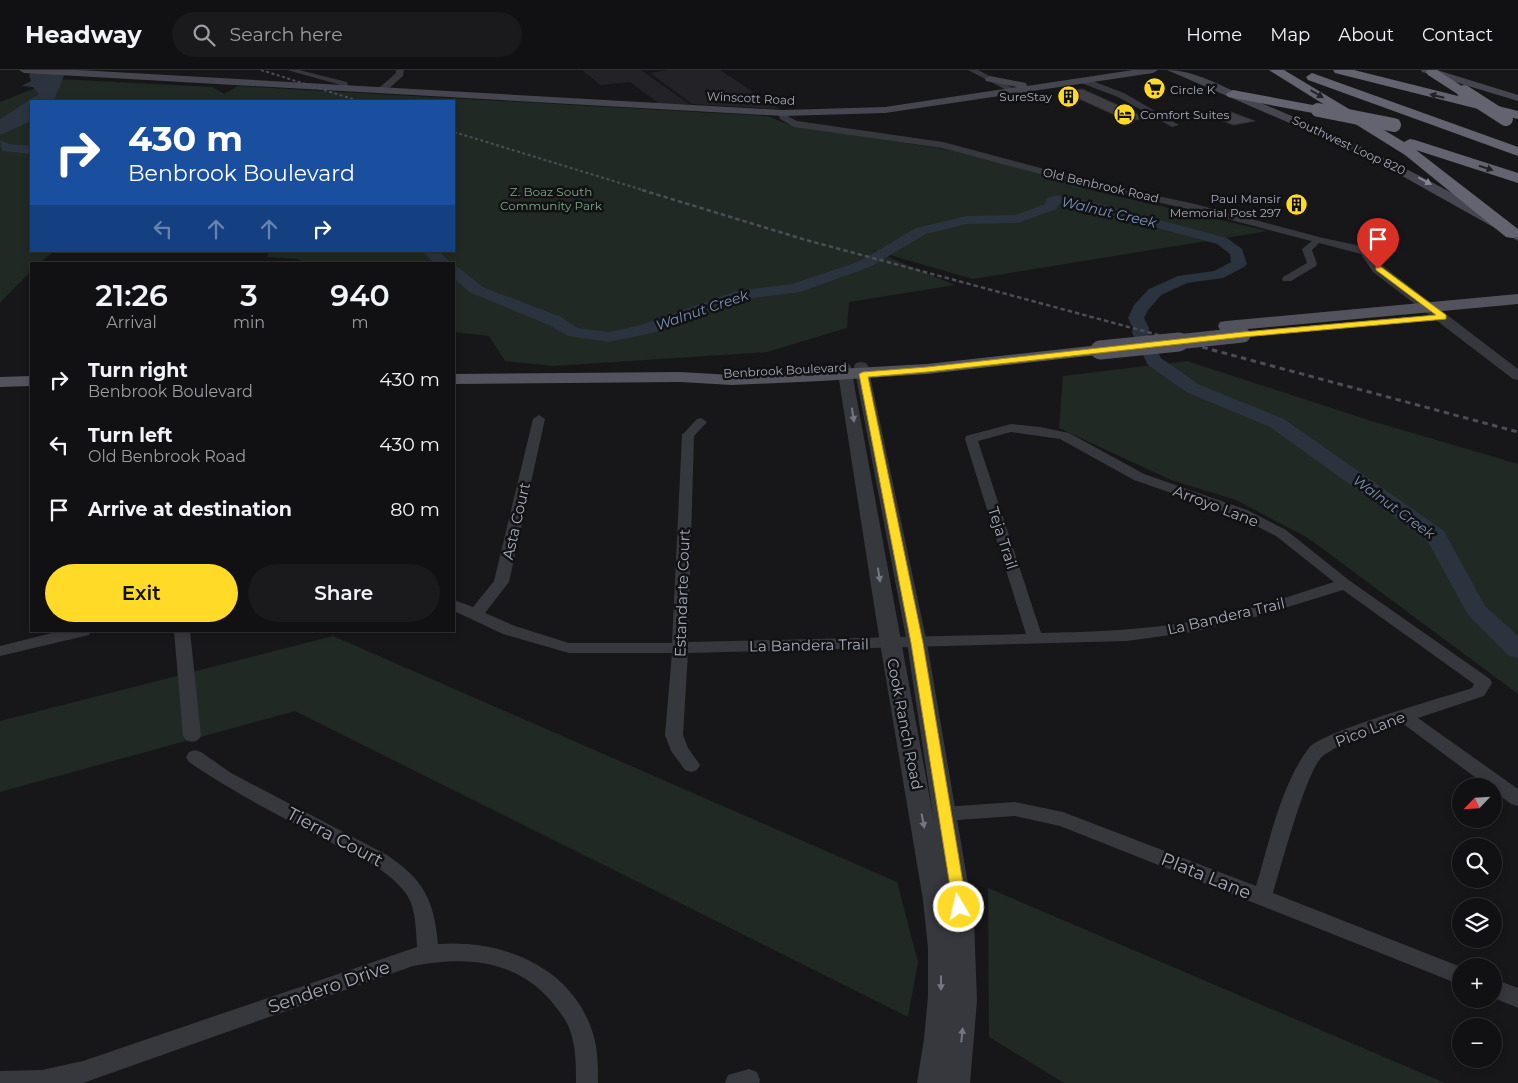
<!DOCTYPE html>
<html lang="en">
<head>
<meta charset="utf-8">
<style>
  :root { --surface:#111113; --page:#1a1a1c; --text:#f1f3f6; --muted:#9c9da0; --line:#303133; --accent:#ffdb28 }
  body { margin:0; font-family:Montserrat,sans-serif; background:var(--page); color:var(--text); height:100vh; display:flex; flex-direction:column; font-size:19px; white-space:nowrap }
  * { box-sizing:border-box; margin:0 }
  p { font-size:16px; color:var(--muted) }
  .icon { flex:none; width:28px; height:28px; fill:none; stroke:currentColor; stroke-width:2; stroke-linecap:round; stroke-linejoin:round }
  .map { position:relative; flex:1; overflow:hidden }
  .panel { position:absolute; left:30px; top:192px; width:425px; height:370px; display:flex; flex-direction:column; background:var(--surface); border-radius:0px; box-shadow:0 2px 8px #0003,0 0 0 1px var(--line) }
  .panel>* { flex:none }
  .top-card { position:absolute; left:30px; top:30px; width:425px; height:152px; border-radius:0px; box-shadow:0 2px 8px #0003,0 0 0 1px var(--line); background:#1a4fa0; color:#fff; overflow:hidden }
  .needle { width:32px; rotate:245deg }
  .tools { position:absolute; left:1452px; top:708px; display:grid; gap:10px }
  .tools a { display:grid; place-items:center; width:50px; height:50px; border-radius:50%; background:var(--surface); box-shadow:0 2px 8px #0003,0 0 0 1px var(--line); font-size:25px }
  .pin { position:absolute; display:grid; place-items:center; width:42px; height:42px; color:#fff; margin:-51px -21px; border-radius:50% 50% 50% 0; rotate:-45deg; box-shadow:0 0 5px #0007 }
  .pin .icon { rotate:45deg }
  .me { position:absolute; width:55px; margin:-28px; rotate:351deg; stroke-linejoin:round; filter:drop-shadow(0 0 4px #0008) }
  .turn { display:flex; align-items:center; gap:18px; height:105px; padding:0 15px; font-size:22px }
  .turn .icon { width:65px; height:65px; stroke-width:2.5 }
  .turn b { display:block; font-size:35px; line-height:42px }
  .lanes { display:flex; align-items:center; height:48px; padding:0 15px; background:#0003; justify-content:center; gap:25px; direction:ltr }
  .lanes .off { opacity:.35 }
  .eta { display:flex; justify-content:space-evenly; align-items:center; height:85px; text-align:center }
  .eta b { font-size:30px; font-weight:600; line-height:35px }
  .button { display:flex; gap:10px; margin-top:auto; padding:10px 15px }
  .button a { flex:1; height:58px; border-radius:30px; background:var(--accent); color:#111; font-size:20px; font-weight:600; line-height:58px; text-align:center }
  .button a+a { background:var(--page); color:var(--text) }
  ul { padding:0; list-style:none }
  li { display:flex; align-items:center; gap:15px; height:65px; padding:0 15px }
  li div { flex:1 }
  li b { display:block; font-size:19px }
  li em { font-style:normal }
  header { display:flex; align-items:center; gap:30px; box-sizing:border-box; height:70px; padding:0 25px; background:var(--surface); border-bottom:1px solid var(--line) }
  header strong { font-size:24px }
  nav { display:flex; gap:28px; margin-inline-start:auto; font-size:18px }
  .search { width:350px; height:45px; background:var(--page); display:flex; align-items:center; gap:12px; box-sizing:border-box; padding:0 18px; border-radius:28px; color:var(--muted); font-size:19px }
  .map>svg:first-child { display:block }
</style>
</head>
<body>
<header>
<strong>Headway</strong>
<div class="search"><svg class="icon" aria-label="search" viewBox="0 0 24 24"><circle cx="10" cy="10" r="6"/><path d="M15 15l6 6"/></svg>Search here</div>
<nav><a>Home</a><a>Map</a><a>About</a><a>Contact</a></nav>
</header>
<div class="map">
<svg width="1518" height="1013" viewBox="0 0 1518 1013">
  <rect width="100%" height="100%" fill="#171719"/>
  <g fill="#232226">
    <path d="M582 0H641L689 34H660L630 12 600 15Z"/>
    <path d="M668 0H720L779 39 692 34 650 3Z"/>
  </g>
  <g fill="#202923">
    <path d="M58 9 213 17 224 24 238 16 768 46 787 54 944 79 1005 94 1095 121 1268 161 973 209 869 179 955 215 849 232 847 258 767 282 553 296 505 291 489 266 454 262V194H306L298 189 267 187 269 181H454V31H31V181H55L38 194H31V201L0 233V32Z"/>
    <path d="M1187 291 1365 349 1518 394V624L1308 468 1236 430 1171 410 1059 358 1063 306Z"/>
    <path d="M333 566 897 812 918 892 908 947 295 641 0 722V651Z"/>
    <path d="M988 818 1445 1013H1064L989 967Z"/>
  </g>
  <path fill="#2b333e" d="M66 0 54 31H31V51L0 65V49L39 24 33 17 22 16 31 11 29 5 30 3Z"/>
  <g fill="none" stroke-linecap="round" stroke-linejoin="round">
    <g fill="#2b333e" fill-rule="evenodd">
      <path d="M0 70 9 74 31 76V84L2 81Z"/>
      <path d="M1056 125 1089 131 1227 168 1242 179 1247 194 1244 197 1223 208 1187 213 1161 225 1148 240 1144 248 1149 258 1148 263 1161 288 1198 314 1284 349 1444 461 1485 536 1518 566V588L1509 586 1468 545 1427 470 1270 357 1186 322 1148 295 1132 263 1133 258 1128 248 1134 235 1149 219 1178 206 1214 201 1231 192 1230 184 1217 174 1083 138 1059 134 1057 139 1018 153 967 154 926 164 870 197 800 222 744 229 652 263 609 272 568 266 549 255 471 223 454 209V196L459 198 483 217 561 247 578 258 609 262 641 255 736 221 792 214 860 191 916 158 967 146 1016 145 1045 134 1047 128Z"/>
      <path d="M422 181H439L452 194H435Z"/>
    </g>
  </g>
  <g fill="#3e3e44" stroke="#313035">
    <path d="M1082 19 1100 27 1146 48 1128 51 1064 22Z"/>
    <path d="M1231 42 1255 51 1233 55 1209 45Z"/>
  </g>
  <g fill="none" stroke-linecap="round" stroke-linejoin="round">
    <g fill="#37373e" fill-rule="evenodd">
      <path d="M287 0H299L347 12 349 19 342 21 341 15Z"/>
      <path d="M396 0H404L403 6 385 22H379V18L396 3Z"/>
      <path d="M968 0H978L1019 21 1012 23Z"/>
      <path d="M1081 9H1087L1124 23 1179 55 1172 57 1118 27 1081 13Z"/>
      <path d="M1317 167 1322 170 1312 180 1317 194 1316 196 1291 211H1283L1282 209 1283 207 1307 193 1302 179Z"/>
      <path d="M539 345 545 349 509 512 485 543 515 556 569 573H672L682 365 697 349 701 348 707 352 694 366 688 572 1026 564 965 369 966 366 1011 354 1040 357 1069 363 1144 404 1247 440 1286 460 1350 511 1490 609 1492 613 1484 626 1418 648 1518 719V736L1511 734 1494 721V716H1487L1402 653C1376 662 1347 669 1324 685 1307 696 1281 798 1273 823L1461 897V915L1060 756 1015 746 944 751 937 749 935 744 937 739 944 737 1015 732 1063 742 1256 816C1269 773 1281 714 1309 678 1322 661 1445 627 1472 618L1474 614 1343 520 1255 547 1192 562 1127 571 688 583 683 665 688 678 700 695 697 700 691 702 685 700 671 681 665 665 672 583H569L503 564 454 541V530L473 537 494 511 533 349ZM1011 362 1060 369 1134 410 1237 446 1276 466 1334 512C1287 527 1239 544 1190 552 1140 560 1091 562 1041 563L978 371Z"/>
      <path d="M60 561H91L89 565 0 586V576Z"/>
      <path d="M174 561H190L201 666 198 670 192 672 186 670 183 666Z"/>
      <path d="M195 680 201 682 231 703 387 785C424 810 434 830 438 874 504 869 575 898 594 967 598 982 598 998 598 1013H576C576 995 576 977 570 960 566 949 558 940 551 931 515 889 464 886 413 896L83 1013H0V1001L42 1000 83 991 417 877C416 861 416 839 407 825 388 797 350 783 322 768 276 744 231 721 189 692L186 687 189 682Z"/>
      <path d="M1494 909 1518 918V938L1494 928Z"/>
      <path d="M749 999 757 1002 760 1010 759 1013H725L728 1005Z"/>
    </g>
    <g fill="#37373e" fill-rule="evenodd">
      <path d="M783 40 786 41 789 47 797 51 943 72 1097 113 1195 134 1319 167 1370 178 1383 196 1518 299V310L1513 309 1373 202 1361 184 1193 140 1092 118 942 78 794 57 780 49 778 43Z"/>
      <path d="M861 292 866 293 868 296 927 573 974 849 977 931 970 1013H917L924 969 928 926V878L923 830 880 573 837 297 839 294H849L851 297 934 751 907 573 854 296 856 293Z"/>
    </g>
    <g fill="#45464f" fill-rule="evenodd">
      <path d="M19 0H78L783 40 885 37 1017 17 986 11 985 9 990 6 1026 13 1027 16 1133 0H1158L1153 3 885 43 783 46 24 3Z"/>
      <path d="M1167 0C1195 0 1223 17 1249 28 1342 66 1432 108 1518 161V171L1388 98 1301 58Z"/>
      <path d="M1421 0H1437L1518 25V31L1422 2Z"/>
    </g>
    <g fill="#53535e" fill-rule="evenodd">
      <path d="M1518 224V234L1226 261 1220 260 1218 256 1220 252 1226 251Z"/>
      <path d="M1100 275 1106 276 1109 280 1106 284 927 304 821 311 732 315 680 312 454 314V304L680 302 732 305 927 294Z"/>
      <path d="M31 306V316L0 317V307Z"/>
    </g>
    <g fill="#636470" fill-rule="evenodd">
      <path d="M1269 0H1284L1404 72 1410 69 1415 70 1518 103V113L1416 80 1518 159V167L1512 168 1506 167 1405 85Z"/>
      <path d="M1333 0H1354L1518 41V49L1335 3Z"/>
      <path d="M1427 0H1437L1471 22 1464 26 1459 25 1428 5 1426 2Z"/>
      <path d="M1312 3 1518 77V86L1308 10 1306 7Z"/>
      <path d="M1233 20 1318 36 1325 40 1318 44 1228 27 1226 24Z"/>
    </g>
    <g stroke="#4c4d56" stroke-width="2" stroke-dasharray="3 2.5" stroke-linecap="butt">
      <path d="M261 0 359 31"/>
      <path d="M454 62 646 121"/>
    </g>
    <path stroke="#4c4d56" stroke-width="2.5" stroke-dasharray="4.5 3" stroke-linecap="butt" d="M642 120 806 170 1188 273"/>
    <path stroke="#4c4d56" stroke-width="3" stroke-dasharray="5.5 4.5" stroke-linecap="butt" d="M1183 272 1518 362"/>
    <path stroke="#53535e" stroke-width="15" d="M1167 273 1243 265"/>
    <path stroke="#53535e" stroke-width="19" d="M1100 280 1179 272"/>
    <g stroke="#636470" stroke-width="14">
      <path d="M1464 22 1506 49"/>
      <path d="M1318 40 1394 55"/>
    </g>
  </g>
  <defs><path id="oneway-solid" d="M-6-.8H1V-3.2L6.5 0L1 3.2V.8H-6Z" transform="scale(1.25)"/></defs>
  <g fill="#222226">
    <use href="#oneway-solid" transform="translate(1317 24) rotate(31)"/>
    <use href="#oneway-solid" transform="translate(1437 26) rotate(-166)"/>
    <use href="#oneway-solid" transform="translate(1486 98) rotate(18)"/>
  </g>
  <use fill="#858795" href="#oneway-solid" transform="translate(1425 111) rotate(28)"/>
  <g fill="#757682">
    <use href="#oneway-solid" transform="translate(853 345) rotate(81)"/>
    <use href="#oneway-solid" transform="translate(879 505) rotate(81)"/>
    <use href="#oneway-solid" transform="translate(923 751) rotate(79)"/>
    <use href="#oneway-solid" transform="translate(941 913) rotate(90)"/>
    <use href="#oneway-solid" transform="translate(962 965) rotate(-84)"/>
  </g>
  <path fill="#ffdb28" stroke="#a68e1a" d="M1376 197H1381L1446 245V249L1243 267 927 302 868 307 923 573 967 837 965 841 959 843 954 841 911 573 859 304 863 302 927 297 1243 262 1436 245 1376 200Z"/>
  <defs>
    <symbol id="supermarket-disc" viewBox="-11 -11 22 22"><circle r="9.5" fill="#ffdb28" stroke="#121214"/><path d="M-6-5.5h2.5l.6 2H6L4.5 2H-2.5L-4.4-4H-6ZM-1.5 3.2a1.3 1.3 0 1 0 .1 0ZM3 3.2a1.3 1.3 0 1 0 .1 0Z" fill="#111"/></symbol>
    <symbol id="building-disc" viewBox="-11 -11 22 22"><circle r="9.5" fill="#ffdb28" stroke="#121214"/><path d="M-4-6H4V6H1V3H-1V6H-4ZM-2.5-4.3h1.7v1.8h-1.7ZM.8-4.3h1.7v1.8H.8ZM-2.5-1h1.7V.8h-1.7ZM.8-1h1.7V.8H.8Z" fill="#111"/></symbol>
    <symbol id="hotel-disc" viewBox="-11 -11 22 22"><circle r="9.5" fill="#ffdb28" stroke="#121214"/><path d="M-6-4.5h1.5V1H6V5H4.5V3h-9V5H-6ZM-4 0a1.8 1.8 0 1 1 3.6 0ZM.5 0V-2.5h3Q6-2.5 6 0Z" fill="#111"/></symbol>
  </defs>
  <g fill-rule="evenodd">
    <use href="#supermarket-disc" x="1142" y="6" width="25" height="25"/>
    <use href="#building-disc" x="1056" y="14" width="25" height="25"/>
    <use href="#hotel-disc" x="1112" y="32" width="25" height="25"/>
    <use href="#building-disc" x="1284" y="122" width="25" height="25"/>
  </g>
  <g text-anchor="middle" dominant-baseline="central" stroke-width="5" stroke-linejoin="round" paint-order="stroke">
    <g font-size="12" fill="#a7aaba" stroke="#121214" text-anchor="start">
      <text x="1170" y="19">Circle K</text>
      <text x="1052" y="26" text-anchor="end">SureStay</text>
      <text x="1140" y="44">Comfort Suites</text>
      <text x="1281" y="128" text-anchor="end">Paul Mansir<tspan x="1281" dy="14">Memorial Post 297</tspan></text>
    </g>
    <g font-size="12" fill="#a7aaba" stroke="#121214">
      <text transform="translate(751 28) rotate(3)">Winscott Road</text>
      <text transform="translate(1349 75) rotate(25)">Southwest Loop 820</text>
      <text transform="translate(1101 115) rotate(13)">Old Benbrook Road</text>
      <text transform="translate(785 300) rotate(-3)">Benbrook Boulevard</text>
    </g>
    <g font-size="12" fill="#7da786" stroke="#121214">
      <text x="551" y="121">Z. Boaz South<tspan x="551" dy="14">Community Park</tspan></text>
    </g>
    <g font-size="14" font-style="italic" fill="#7b92b8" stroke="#121214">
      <text transform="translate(1109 142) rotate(13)">Walnut Creek</text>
      <text transform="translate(702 240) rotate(-19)">Walnut Creek</text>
      <text transform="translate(1394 437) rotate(36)">Walnut Creek</text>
    </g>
    <g font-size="15" fill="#a7aaba" stroke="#121214">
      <text transform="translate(1216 436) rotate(21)">Arroyo Lane</text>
      <text transform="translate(516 451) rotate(-77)">Asta Court</text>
      <text transform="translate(1003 468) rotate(72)">Teja Trail</text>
      <text transform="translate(682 523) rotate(-88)">Estandarte Court</text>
      <text transform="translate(1226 546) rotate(-13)">La Bandera Trail</text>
      <text transform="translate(809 575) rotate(-1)">La Bandera Trail</text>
      <text transform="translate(905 654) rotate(79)">Cook Ranch Road</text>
      <text transform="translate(1370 659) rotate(-21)">Pico Lane</text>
    </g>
    <g font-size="18" fill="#a7aaba" stroke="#121214">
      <text transform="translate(335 767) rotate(28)">Tierra Court</text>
      <text transform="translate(1206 806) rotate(22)">Plata Lane</text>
      <text transform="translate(329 917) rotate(-19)">Sendero Drive</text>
    </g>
  </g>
</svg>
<div class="tools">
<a><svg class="needle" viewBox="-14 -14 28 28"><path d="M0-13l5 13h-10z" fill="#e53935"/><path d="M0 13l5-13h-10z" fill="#9c9da0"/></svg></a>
<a><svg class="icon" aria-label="search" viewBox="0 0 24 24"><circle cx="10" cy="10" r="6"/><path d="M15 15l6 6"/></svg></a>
<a><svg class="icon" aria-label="layers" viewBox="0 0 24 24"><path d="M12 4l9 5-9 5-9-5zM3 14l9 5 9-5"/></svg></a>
<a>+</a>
<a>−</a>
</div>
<div class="pin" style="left:1378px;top:199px;background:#d93025"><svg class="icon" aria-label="arrive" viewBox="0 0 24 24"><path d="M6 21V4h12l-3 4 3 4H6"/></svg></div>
<svg class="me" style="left:959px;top:837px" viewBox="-20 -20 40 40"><circle r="17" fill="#ffdb28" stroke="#fff" stroke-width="3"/><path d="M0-11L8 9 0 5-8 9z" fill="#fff"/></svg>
<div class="top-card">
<div class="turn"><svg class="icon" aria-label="right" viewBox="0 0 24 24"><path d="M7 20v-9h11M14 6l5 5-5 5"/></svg><div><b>430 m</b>Benbrook Boulevard</div></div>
<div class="lanes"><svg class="icon off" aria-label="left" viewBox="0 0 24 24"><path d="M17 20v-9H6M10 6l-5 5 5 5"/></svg><svg class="icon off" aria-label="ahead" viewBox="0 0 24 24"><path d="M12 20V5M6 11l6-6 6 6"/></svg><svg class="icon off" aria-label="ahead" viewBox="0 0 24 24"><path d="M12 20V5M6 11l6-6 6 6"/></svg><svg class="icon" aria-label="right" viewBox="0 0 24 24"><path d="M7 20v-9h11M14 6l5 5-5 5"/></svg></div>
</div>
<section class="panel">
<div class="eta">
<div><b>21:26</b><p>Arrival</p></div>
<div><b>3</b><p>min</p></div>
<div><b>940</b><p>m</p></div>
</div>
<ul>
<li><svg class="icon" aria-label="right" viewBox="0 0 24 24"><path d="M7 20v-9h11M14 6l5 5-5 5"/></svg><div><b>Turn right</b><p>Benbrook Boulevard</p></div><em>430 m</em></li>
<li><svg class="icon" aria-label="left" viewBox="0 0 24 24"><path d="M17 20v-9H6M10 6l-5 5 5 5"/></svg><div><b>Turn left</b><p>Old Benbrook Road</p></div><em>430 m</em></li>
<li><svg class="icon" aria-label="arrive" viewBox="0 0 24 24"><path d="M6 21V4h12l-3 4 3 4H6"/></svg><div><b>Arrive at destination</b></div><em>80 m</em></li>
</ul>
<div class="button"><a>Exit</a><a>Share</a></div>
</section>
</div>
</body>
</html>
